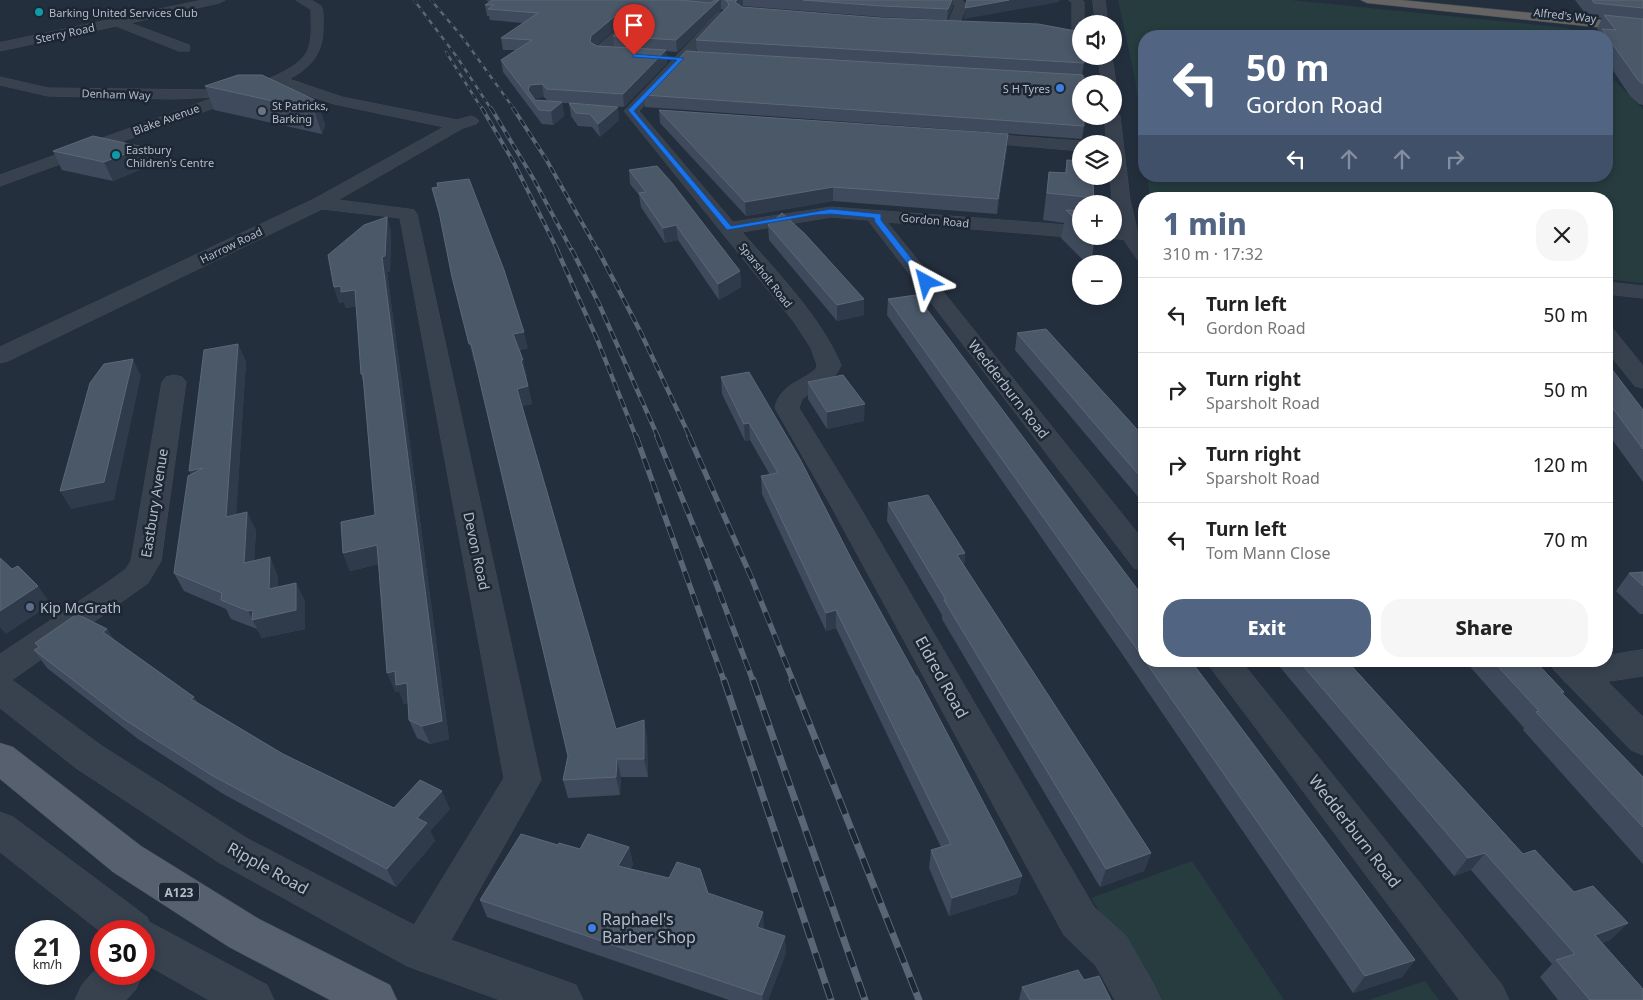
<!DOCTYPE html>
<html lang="en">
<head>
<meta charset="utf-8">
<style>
  :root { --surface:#fff; --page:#f6f6f6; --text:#222; --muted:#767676; --line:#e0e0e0; --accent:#516482 }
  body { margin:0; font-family:"Noto Sans",sans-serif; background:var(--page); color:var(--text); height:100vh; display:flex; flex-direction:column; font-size:19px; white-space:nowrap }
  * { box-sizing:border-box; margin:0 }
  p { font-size:16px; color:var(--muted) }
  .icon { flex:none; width:28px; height:28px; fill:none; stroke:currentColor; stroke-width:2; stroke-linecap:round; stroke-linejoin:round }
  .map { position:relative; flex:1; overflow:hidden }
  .sheet { position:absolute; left:1138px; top:192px; width:475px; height:475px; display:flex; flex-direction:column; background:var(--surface); border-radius:20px; box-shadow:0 2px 8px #0003 }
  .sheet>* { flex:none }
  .hud { position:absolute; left:1138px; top:30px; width:475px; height:152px; border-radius:20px; box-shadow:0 2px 8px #0003; background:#516482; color:#fff; overflow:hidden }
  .tools { position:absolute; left:1072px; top:15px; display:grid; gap:10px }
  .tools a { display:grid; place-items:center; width:50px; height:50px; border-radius:50%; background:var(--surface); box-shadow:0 2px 8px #0003; font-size:25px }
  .speed { position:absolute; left:15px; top:920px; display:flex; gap:10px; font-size:25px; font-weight:700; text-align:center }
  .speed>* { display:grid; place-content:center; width:65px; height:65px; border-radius:50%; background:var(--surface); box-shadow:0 2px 8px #0003; line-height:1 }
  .speed small { font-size:12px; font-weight:400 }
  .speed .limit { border:8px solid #d22; background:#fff; color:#111 }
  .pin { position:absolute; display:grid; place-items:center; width:42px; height:42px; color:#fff; margin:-51px -21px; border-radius:50% 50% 50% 0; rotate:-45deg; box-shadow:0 0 5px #0007 }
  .pin .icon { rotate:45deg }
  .me { position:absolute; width:55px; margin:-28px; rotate:322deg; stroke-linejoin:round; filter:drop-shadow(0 0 4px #0008) }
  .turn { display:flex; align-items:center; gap:18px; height:105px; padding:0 25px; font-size:22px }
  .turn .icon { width:65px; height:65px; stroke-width:2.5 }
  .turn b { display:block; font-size:35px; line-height:42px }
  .lanes { display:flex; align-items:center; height:48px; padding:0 25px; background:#0003; justify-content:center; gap:25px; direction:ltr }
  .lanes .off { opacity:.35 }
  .round { display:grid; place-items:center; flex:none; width:52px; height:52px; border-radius:20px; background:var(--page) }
  .overview { display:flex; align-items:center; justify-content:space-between; height:85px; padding:0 25px }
  h1 { font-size:30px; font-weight:800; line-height:38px; color:var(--accent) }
  .action { display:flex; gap:10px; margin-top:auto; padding:10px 25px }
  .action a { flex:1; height:58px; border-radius:20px; background:var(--accent); color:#fff; font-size:20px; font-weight:800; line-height:58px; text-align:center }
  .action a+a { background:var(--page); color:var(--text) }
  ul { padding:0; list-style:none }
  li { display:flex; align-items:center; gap:15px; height:75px; padding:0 25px; border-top:1px solid var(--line) }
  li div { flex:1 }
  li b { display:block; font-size:19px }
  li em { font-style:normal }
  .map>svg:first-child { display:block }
</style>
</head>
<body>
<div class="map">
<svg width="1643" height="1000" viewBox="0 0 1643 1000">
  <rect width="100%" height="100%" fill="#242f3e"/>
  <g fill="#263c3f">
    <path d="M1118 0H1291L1568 28 1576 36H1144V149L1135 79Z"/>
    <path d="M1606 72 1643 109V283L1606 279V199H1150L1147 176H1606Z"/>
    <path d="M1192 861 1284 1000H1156L1091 898Z"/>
    <path d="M1425 981 1439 1000H1369Z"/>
  </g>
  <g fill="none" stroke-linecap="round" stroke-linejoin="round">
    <defs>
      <g id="minor">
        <path d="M203 0H225L219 3 130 23 189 45 190 48 189 51H179L116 26 0 51V43Z"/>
        <path d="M296 0H311L321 6C324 11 323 19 323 25 324 52 312 67 289 79L342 97 457 120 471 116 476 118 479 121 476 124 463 128 338 200 408 209 414 210 417 214 541 780 451 940 576 985 583 1000H500L407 966 220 863 76 768 0 708V654L108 582 126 569 131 561 162 382 166 377 174 375 182 377 186 382 161 561 148 583 12 680 102 746 248 839 414 925 504 778 400 218 322 209 8 361 0 363V347L314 199 444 127 334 104 277 85 0 186V175L216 97 172 99 48 96 0 85V77L48 88 212 90 217 91 219 94 217 97C241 88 294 75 307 52 313 39 311 23 311 10Z"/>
        <path d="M949 0H962L967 5 958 27 952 31 946 27 955 6Z"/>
        <path d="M1069 0H1082L1084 2V24H1081V35H1074L1072 32V3Z"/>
        <path d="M721 12 727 16 725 19 639 111 733 222 831 207 1081 226V236H1087L1081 238 887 222 1144 541V571L1134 568 868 220 831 217 742 232C776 271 821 317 841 365 834 384 816 388 802 399L799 408 858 504 1094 907 1126 936 1154 985 1161 1000H1115L1096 966 1064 935 830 504 775 408C780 384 800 383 816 369L817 365 811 348 794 322 624 111 717 13Z"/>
        <path d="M627 24 633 28 610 49 632 52 634 55 632 58 627 59 594 55 593 52 594 49 623 25Z"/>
        <path d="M1045 76 1109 79 1116 83 1114 86V84H1081V86L1040 83 1038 80 1040 77Z"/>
        <path d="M971 133 1081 141 1087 144H1081V151L965 141 963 138 965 135Z"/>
        <path d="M1114 228 1136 230 1138 234 1136 238 1129 240 1107 238 1106 236H1114Z"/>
        <path d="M1606 282 1643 286V298L1606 294Z"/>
        <path d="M1606 328 1614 330 1643 366V388L1635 386 1606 350Z"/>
        <path d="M1643 650V676L1577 686 1565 682 1560 673 1565 664 1574 661H1606V656Z"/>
        <path d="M1206 661H1241L1502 985 1509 1000H1460Z"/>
        <path d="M0 812 13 817 147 917 149 922 267 985 274 1000H209L144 963V931L101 932 0 852Z"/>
        <path d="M101 964V974H142L136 989 126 1000H75L82 985Z"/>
      </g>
      <g id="tertiary">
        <path d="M1093 0H1105L1108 24H1096Z"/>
        <path d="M1098 56H1112L1116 84 1114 87V84H1102Z"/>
        <path d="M1114 112 1120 116 1130 200 1138 234 1144 241V261L1137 259 1120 234 1112 200 1110 176H1114V144H1107L1104 116H1114Z"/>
        <path d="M1550 661H1587L1643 717V755L1631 750 1554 670Z"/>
      </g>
      <path id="primary" d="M0 743 13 747 141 846 259 919 390 985 397 1000H330L229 947 113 872 0 779Z"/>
      <path id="trunk" d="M1361 0H1401L1643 24V32L1367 3Z"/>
    </defs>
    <use href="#minor" stroke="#414a57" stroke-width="1"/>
    <use href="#tertiary" stroke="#414a57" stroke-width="1"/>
    <use href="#primary" stroke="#414a57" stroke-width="1"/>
    <use href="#trunk" stroke="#434c59" stroke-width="1"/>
    <use href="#minor" fill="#38414e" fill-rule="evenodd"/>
    <use href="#tertiary" fill="#38414e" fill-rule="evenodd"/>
    <use href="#primary" fill="#56606e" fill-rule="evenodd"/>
    <use href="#trunk" fill="#656462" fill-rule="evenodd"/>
    <defs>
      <g id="rail-far4">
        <path d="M414 0 457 57 491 109"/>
        <path d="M431 0 463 38 514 109"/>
        <path d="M446 52 482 109"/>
      </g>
      <g id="rail-far3">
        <path d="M482 108 514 163 558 251"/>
        <path d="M491 108 533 178 572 251"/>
        <path d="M513 108 546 159 598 251"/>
      </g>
      <g id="rail-far2">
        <path d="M557 250 597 339 636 437"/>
        <path d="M572 250 599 304 658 437"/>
        <path d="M598 250 640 331 690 437"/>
      </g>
      <g id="rail-far1">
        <path d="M636 436 724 681"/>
        <path d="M657 436 708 562 753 681"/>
        <path d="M689 436 752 579 793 681"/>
      </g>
      <g id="rail">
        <path d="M724 680 831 1000"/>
        <path d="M753 680 865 1000"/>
        <path d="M792 680 919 1000"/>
      </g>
    </defs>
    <use href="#rail-far4" stroke="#5a6575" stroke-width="2.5"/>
    <use href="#rail-far3" stroke="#5a6575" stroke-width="4"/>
    <use href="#rail-far2" stroke="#5a6575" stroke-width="4.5"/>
    <use href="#rail-far1" stroke="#5a6575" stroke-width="5.5"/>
    <use href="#rail" stroke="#5a6575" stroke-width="7"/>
    <use href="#rail-far4" stroke="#1d2633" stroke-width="2" stroke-dasharray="5" stroke-linecap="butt"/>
    <use href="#rail-far3" stroke="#1d2633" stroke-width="2.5" stroke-dasharray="7" stroke-linecap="butt"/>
    <use href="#rail-far2" stroke="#1d2633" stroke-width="3" stroke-dasharray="9" stroke-linecap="butt"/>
    <use href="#rail-far1" stroke="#1d2633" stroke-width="4" stroke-dasharray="12" stroke-linecap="butt"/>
    <use href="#rail" stroke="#1d2633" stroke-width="5" stroke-dasharray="16" stroke-linecap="butt"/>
  </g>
  <g fill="#3f4b5c" fill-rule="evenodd">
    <path d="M486 0H953V6L947 20 881 17 743 6 742 7 1084 63 1082 75 1084 126 1082 139 645 107 644 95 697 52 696 40 724 10 721 9 677 52 666 51 667 63 624 107 581 104 619 120 600 137 592 127 578 126 571 116 569 103H562L564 116 553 125 542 124 503 72 501 60 515 50H503L501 38 523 23 490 20 489 16H487L485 5 489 2ZM627 23 613 36 614 47 597 46 596 45 622 24ZM544 97 548 101 535 100 534 98Z"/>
    <path d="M1575 0H1643V105L1639 104 1630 96 1606 60V36H1599L1601 33 1597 29 1602 18 1588 17Z"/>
    <path d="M205 86 317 101 325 125 322 134 214 110Z"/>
    <path d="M659 110 1007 148 997 214 833 201 746 216 660 123Z"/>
    <path d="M53 151 151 165 113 181 62 170Z"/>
    <path d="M1067 160 1094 204H1081V236H1095L1091 264H1087L1061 238 1064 223 1043 220 1049 172 1065 173Z"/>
    <path d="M629 170 740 271 741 287 719 300 678 240 665 243 641 207 639 195 630 184Z"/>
    <path d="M432 188 528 348 520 350 527 377H526L532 404 522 406 616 729 644 720 647 739 648 777H621L620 795 568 798 563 780 568 756 475 360 474 361 452 277 440 218Z"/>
    <path d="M387 217 391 232 390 272H387L449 739 430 744 417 738 409 720 408 703 404 704 399 691 395 692 379 564 350 571 343 553 375 515 363 382 361 374 356 306 346 308 344 302 339 303 334 287Z"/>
    <path d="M768 225 864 315 837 321 769 240Z"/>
    <path d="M888 299 1144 598V661H1191L1415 960 1402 977 1353 993 1116 645 887 315Z"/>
    <path d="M1017 333 1144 437V504L1015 350Z"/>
    <path d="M246 361 236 514 256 530 254 560 278 576V587L296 583 305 602V629L262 638 257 629 231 619 226 609 184 591 174 573Z"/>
    <path d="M1606 364 1643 410V482L1606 431Z"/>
    <path d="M721 377 852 560 1022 876 1017 894 949 916 929 868 931 850 941 847 836 628 826 631 762 494 761 476 770 475 750 440 745 441 722 394Z"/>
    <path d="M808 382 864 421 827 429 808 399Z"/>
    <path d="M888 503 965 553 964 565 1151 853 1144 871 1100 887 942 619V615L887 521Z"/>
    <path d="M1643 572V614H1640L1616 591 1629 573Z"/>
    <path d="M107 629 114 640 194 697 198 703 283 754 394 808 450 809 430 831 435 841 396 887 225 795 138 739 47 668 34 650 38 647 35 643Z"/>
    <path d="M1275 661H1347L1523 854 1574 892 1628 923 1610 940 1602 943 1643 1000H1558L1540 977 1552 964 1471 870 1454 876Z"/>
    <path d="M1465 661H1535L1564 692 1563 694 1643 777V864L1523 730 1524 728Z"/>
    <path d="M558 845 580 849 629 847 633 865 630 869 708 893 764 929 786 953 768 1000H729L487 917 480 900Z"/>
    <path d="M1084 980 1111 1000H1019L1022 987Z"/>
  </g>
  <g fill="#2f3b4b">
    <path d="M719 0H721V9L677 52 676 40Z"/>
    <path d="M737 0H743V6L735 13V2Z"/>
    <path d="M952 0H953V6L947 20 948 9Z"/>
    <path d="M1009 0H1060L1059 2 964 19 965 8Z"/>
    <path d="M627 11 628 22 622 24 593 48 590 42 591 36 620 12Z"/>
    <path d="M666 50 667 63 624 107 623 94Z"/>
    <path d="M542 84 544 97 532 98 528 90 530 85Z"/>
    <path d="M317 101 325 125 322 134 314 110Z"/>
    <path d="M562 102 564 116 553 125 551 111Z"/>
    <path d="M618 107 619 120 600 137 598 124Z"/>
    <path d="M1008 134 1007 148 997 214 998 199Z"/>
    <path d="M143 147 151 165 113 181 104 162Z"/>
    <path d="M833 187V201L746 216 745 202Z"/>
    <path d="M387 217 391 232 390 272H387L449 739 430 744 422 726 382 257Z"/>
    <path d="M676 225 678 240 665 243 663 228Z"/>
    <path d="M740 271 741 287 719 300 718 284Z"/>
    <path d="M341 286 355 290 360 306 346 308 344 302 339 303 334 287Z"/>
    <path d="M864 299V315L837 321V305Z"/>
    <path d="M524 332 528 348 517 350 513 334Z"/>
    <path d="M238 344 246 361 235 535 226 517Z"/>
    <path d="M469 344H471L475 360 474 361Z"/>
    <path d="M133 359 141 376 114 500 71 509 60 491Z"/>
    <path d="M521 360H523L527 377H525Z"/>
    <path d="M528 386 532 404 521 406 517 389Z"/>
    <path d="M865 404 864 421 827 429V412Z"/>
    <path d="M749 423 750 440 745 441 744 424Z"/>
    <path d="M203 468 198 488 189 471Z"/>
    <path d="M247 512 256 530 253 581 244 563Z"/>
    <path d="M377 545 384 563 350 571 343 553Z"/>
    <path d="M965 553 963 571 957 555Z"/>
    <path d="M270 557 278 576V608L269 589Z"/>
    <path d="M296 583 305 602V629L262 638 248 611 253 610Z"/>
    <path d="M38 586 51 604 6 634 0 627V611Z"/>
    <path d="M836 610V628L826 631V613Z"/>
    <path d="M107 629 119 648 103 632Z"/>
    <path d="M395 671 407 683 414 701 404 704 399 691 395 692 387 673Z"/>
    <path d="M194 697 206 715 191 699Z"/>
    <path d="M644 720 647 739 648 777 644 759Z"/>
    <path d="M617 759 621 777 620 795 616 777Z"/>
    <path d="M442 791 450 809 430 831 435 841 396 887 387 869 417 818Z"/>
    <path d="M629 847 633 865 622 884 618 866Z"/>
    <path d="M1151 853 1144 871 1100 887 1106 869Z"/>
    <path d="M1485 853 1471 870 1454 876 1468 858Z"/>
    <path d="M1022 876 1017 894 949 916 952 898Z"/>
    <path d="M763 912 764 929 757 927Z"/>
    <path d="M1628 923 1610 940 1578 952 1595 935Z"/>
    <path d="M785 936 786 953 768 1000H763L762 995Z"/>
    <path d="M1415 960 1402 977 1353 993 1365 976Z"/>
  </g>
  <g fill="#4b5868" stroke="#5c6777">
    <path d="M493 0H680L710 3 716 0H719L676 40 613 36 634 17 627 11 620 12 591 36 590 42 597 46 666 50 623 94 547 89 542 84 530 85 528 90 535 100 562 102 551 111 539 110 501 60 532 40 501 38 538 13 488 9 494 5H485Z"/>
    <path d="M725 0H737L735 2 742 7 881 18 1038 24 1081 32V56H1083L1084 63 696 40 729 5 727 1Z"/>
    <path d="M803 0H952L948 9 882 6Z"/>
    <path d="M967 0H1009L965 8Z"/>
    <path d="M1592 0H1643V8L1594 3Z"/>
    <path d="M1604 15 1643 19V84L1638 80 1602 29 1616 30Z"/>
    <path d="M686 51 1083 75V84H1081V116H1084V126L644 95Z"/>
    <path d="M238 75H262L317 101 314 110 205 86Z"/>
    <path d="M569 103 618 107 598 124 590 114 576 113Z"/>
    <path d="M659 110 1008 134 998 199 833 187 745 202Z"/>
    <path d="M93 136 143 147 104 162 53 151Z"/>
    <path d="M1067 160 1081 161V176H1093L1094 204H1088L1087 197 1047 193 1049 172 1066 173Z"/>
    <path d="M657 166 672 183 740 271 718 284 676 225 663 228 639 193 646 192 629 170Z"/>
    <path d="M469 179 504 270 524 332 513 334 523 360H521L528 386 517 389 616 729 644 720V759H617L616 777 563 780 568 756 471 344H469L452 277 439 212 432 188 438 187 437 183Z"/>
    <path d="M1066 210 1081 211V225Z"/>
    <path d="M782 213 805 234 864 299 837 305 768 225Z"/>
    <path d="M387 217 385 256 382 257 442 721 422 726 409 720 407 683 396 685 395 671 387 673 377 545 343 553 341 522 375 515 363 374H361L355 290 341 292V286L334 287 328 255 364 225Z"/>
    <path d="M916 295 1144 598V659L888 299Z"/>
    <path d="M1046 329 1144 437V481L1017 333Z"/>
    <path d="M238 344 226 517 247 512 244 563 270 557 269 589 296 583V610L252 620 253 610 248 611 221 600 222 593 174 573 188 476 203 468 189 471 204 350Z"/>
    <path d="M133 359 104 482 60 491 90 383 104 364Z"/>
    <path d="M1607 363 1643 410V449L1606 399V364Z"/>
    <path d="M749 372 800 459 852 560 916 676H917L1022 876 952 898 931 850 951 844 836 610 826 613 761 476 778 473 749 423 744 424 721 377Z"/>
    <path d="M843 375 865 404 827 412 808 382Z"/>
    <path d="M928 495 965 553 957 555 1151 853 1106 869 944 600H946L888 503Z"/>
    <path d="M0 558 12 569 18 566 38 586 0 611Z"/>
    <path d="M1643 572V586L1629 573Z"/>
    <path d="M77 614 107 629 103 632 194 697 191 699 283 754 394 808 420 780 442 791 417 818 427 823 387 869 213 776 125 720 34 650 39 647 35 643Z"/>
    <path d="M1145 661H1191L1415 960 1365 976Z"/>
    <path d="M1299 661H1347L1523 854 1535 850 1574 892 1593 886 1628 923 1595 935 1643 989V1000H1590L1556 960 1575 954 1485 853 1468 858Z"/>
    <path d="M1493 661H1535L1564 692H1561L1643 777V827L1536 712 1539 711Z"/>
    <path d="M521 834 558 845 559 843 580 849 588 834 629 847 618 866 669 878 677 862 700 869 708 893 763 912 757 927 785 936 762 995 480 900Z"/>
    <path d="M1078 970 1084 980 1099 976 1111 1000H1030L1022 987Z"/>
  </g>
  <path fill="#1a73e8" stroke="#114b97" d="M634 54 684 58 634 111 731 226 831 209 881 214V220L929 281V284H923L875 222 874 218 831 214 815 215 727 230 628 110 677 60 632 57Z"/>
  <g fill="#0f9aa8" stroke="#1d2633" stroke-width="2">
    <circle cx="39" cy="12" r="5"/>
    <circle cx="116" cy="155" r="5"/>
  </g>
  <g fill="#3f7fe0" stroke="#1d2633" stroke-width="2">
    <circle cx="1060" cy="88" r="5"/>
    <circle cx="592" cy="928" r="5"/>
  </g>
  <circle fill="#6b7280" stroke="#1d2633" stroke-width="2" cx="262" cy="111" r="5"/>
  <circle fill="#5c6f8a" stroke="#1d2633" stroke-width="2" cx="30" cy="607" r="5"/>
  <g text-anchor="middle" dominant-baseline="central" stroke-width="5" stroke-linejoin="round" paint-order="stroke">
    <g font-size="11" fill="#b4bcc9" stroke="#1d2633" text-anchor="start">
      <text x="49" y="12">Barking United Services Club</text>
      <text x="1050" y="88" text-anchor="end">S H Tyres</text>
      <text x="272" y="105">St Patricks,<tspan x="272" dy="13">Barking</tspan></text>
      <text x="126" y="149">Eastbury<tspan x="126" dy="13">Children's Centre</tspan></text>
    </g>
    <g font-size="11" fill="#b4bcc9" stroke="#1d2633">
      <text transform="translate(1565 15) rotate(6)">Alfred's Way</text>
      <text transform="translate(65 33) rotate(-12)">Sterry Road</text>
      <text transform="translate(116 94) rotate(2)">Denham Way</text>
      <text transform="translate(166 119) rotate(-20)">Blake Avenue</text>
      <text transform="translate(935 220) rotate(5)">Gordon Road</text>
      <text transform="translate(231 245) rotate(-26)">Harrow Road</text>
      <text transform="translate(766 275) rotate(52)">Sparsholt Road</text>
    </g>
    <rect fill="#1d2633" stroke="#878f9c" stroke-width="1" x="159" y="882.5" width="40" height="19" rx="4"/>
    <g font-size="12" font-weight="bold" fill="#b4bcc9">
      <text x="179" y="892">A123</text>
    </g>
    <g font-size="14" fill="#b4bcc9" stroke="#1d2633">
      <text transform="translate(1009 389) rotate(52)">Wedderburn Road</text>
      <text transform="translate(154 503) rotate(-81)">Eastbury Avenue</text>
      <text transform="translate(477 551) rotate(78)">Devon Road</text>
    </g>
    <g font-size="14" fill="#b4bcc9" stroke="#1d2633" text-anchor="start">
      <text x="40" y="607">Kip McGrath</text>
    </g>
    <g font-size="16" fill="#b4bcc9" stroke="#1d2633">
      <text transform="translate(942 677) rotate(61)">Eldred Road</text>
      <text transform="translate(1355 831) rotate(52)">Wedderburn Road</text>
      <text transform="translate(268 868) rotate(29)">Ripple Road</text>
    </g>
    <g font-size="16" fill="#b4bcc9" stroke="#1d2633" text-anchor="start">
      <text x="602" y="919">Raphael's<tspan x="602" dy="18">Barber Shop</tspan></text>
    </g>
  </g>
</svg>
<div class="tools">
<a><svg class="icon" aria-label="sound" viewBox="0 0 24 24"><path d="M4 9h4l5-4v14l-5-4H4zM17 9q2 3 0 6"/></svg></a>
<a><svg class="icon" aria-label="search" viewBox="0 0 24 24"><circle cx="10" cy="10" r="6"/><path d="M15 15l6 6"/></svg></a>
<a><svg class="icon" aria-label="layers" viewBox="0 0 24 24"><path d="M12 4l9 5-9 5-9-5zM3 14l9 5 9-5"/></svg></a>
<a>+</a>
<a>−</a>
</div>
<div class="speed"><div>21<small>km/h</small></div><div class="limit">30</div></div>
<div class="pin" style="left:634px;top:55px;background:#d93025"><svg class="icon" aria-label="arrive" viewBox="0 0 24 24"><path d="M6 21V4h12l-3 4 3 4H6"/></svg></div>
<svg class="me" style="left:926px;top:282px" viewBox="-20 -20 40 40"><path d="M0-17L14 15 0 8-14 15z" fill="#1a73e8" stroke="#fff" stroke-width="4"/></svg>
<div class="hud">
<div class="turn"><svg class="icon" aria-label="left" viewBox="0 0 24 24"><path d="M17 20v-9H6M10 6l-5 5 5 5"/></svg><div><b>50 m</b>Gordon Road</div></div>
<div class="lanes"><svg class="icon" aria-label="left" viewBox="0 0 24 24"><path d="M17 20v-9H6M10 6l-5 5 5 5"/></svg><svg class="icon off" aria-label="ahead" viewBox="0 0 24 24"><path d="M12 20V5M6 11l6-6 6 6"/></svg><svg class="icon off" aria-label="ahead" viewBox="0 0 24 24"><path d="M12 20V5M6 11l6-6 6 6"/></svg><svg class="icon off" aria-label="right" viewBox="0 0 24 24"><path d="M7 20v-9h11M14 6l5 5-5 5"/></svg></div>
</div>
<section class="sheet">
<div class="overview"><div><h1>1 min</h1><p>310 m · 17:32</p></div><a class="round"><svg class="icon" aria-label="close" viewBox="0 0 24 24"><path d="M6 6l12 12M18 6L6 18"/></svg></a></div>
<ul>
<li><svg class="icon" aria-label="left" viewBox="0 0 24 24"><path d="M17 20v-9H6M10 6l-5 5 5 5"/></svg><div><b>Turn left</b><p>Gordon Road</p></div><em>50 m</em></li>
<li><svg class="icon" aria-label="right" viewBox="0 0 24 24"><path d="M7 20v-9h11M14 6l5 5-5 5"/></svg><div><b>Turn right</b><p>Sparsholt Road</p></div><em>50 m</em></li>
<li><svg class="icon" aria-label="right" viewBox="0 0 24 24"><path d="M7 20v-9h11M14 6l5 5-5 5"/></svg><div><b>Turn right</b><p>Sparsholt Road</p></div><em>120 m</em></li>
<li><svg class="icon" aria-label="left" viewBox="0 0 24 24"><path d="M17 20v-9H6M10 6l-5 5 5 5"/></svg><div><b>Turn left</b><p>Tom Mann Close</p></div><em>70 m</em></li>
</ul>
<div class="action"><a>Exit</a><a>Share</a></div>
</section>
</div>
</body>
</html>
